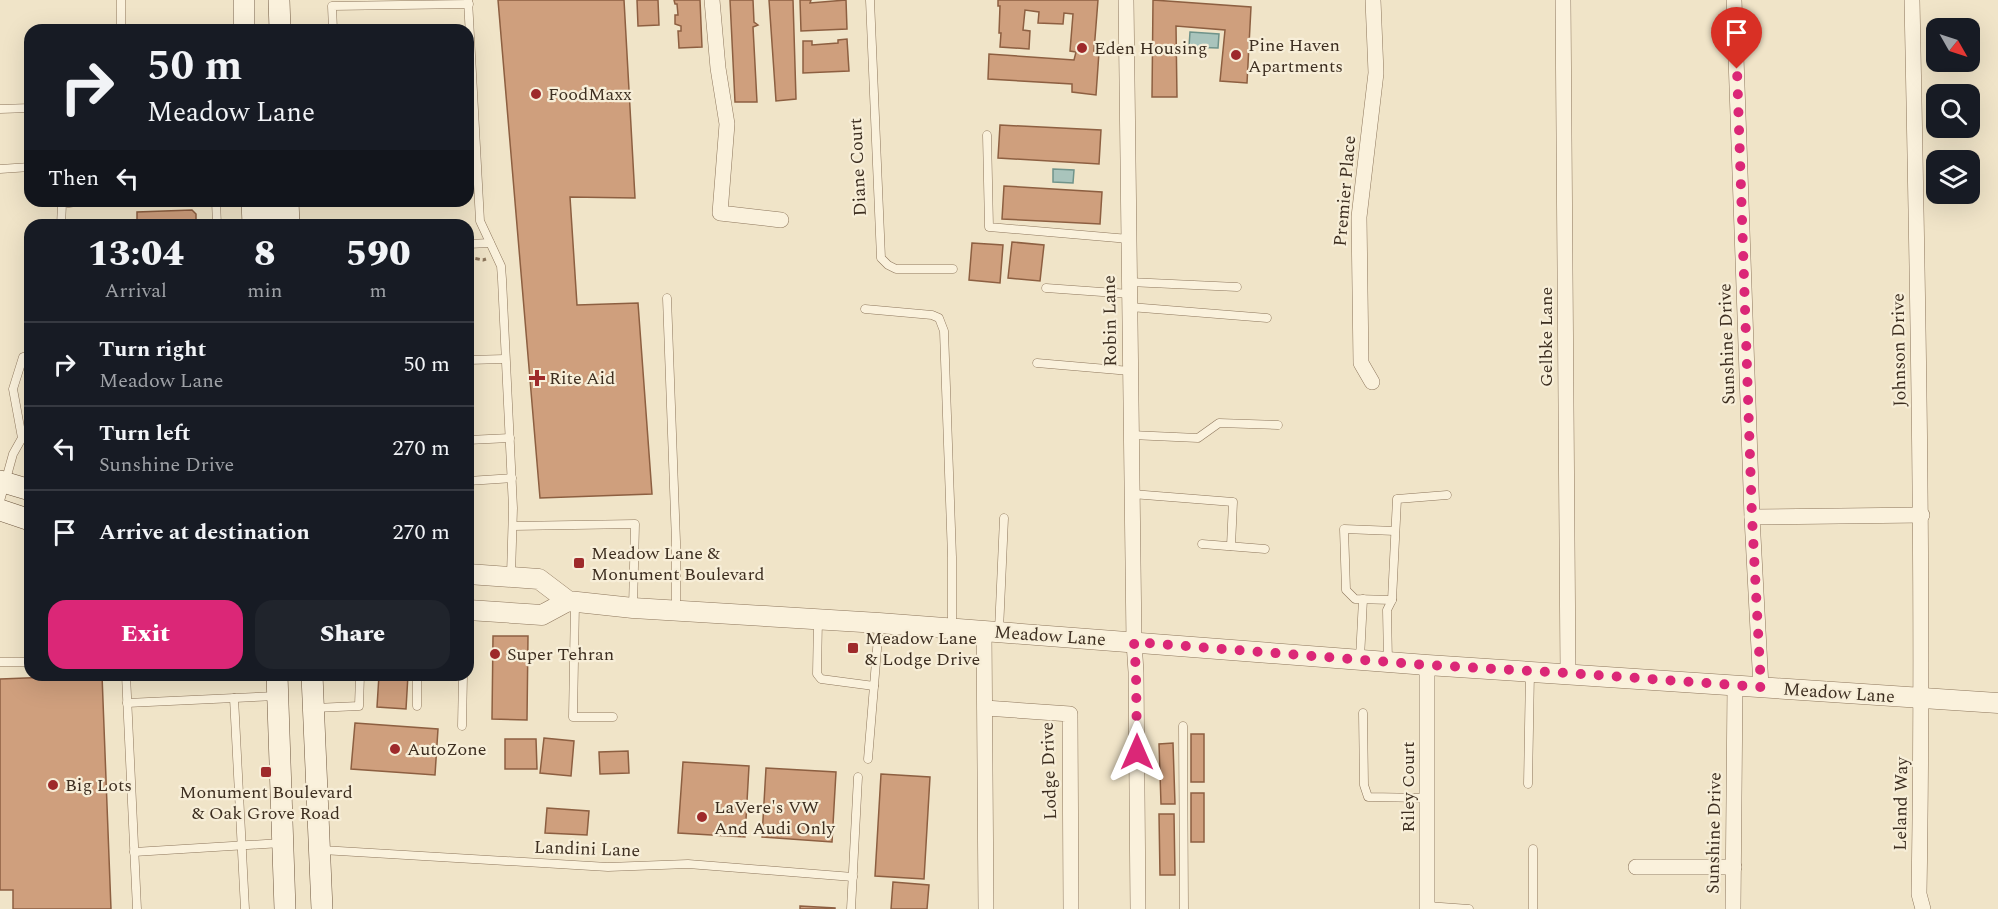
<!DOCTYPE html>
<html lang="en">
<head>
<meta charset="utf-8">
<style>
  :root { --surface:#171b24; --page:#20242c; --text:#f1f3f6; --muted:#9ea1a6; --line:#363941; --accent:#db2777 }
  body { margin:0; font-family:Spectral,serif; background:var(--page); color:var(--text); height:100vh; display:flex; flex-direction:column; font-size:22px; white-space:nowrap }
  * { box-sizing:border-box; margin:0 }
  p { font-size:20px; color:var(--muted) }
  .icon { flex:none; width:33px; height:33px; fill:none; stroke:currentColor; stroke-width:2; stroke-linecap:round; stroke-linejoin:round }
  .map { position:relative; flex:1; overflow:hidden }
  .drawer { position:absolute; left:24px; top:219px; width:450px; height:462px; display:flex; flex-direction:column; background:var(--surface); border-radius:18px; box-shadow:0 6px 24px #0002 }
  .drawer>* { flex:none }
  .guide { position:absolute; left:24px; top:24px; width:450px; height:183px; border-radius:18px; box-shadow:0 6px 24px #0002; background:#171b24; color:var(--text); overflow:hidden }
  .needle { width:39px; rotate:129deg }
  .fabs { position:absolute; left:1926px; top:18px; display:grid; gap:12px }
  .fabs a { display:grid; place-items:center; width:54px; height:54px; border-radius:12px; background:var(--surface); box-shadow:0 6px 24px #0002; font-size:30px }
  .pin { position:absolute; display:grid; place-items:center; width:51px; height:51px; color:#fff; margin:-62px -26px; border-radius:50% 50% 50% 0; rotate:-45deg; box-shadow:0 0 6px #0007 }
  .pin .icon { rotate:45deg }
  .me { position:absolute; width:66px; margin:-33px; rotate:0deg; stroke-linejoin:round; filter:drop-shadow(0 0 4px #0008) }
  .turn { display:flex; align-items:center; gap:21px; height:126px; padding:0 24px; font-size:27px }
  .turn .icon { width:78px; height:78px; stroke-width:2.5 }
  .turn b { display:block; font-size:42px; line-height:51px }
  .then { display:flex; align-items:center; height:57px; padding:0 24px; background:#0003; gap:12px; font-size:22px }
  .eta { display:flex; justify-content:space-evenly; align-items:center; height:102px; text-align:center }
  .eta b { font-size:36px; font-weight:800; line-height:42px }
  .cta { display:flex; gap:12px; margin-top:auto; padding:12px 24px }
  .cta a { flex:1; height:69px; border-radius:18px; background:var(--accent); color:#fff; font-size:24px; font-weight:800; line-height:69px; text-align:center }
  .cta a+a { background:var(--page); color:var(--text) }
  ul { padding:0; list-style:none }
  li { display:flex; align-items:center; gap:18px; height:84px; padding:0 24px; border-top:2px solid var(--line) }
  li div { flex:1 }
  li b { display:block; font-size:22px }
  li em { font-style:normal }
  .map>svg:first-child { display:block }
</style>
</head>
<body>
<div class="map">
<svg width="1998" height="909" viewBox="0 0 1998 909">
  <rect width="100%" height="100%" fill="#f0e4c8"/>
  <g fill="#a9c4bc" stroke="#6f938a" stroke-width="1.5">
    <path d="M1190 32 1219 34 1218 48 1189 47Z"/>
    <path d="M1053 169 1074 170 1073 183 1053 182Z"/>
  </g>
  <g fill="#cf9f7d" stroke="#8d5f41" stroke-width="1.5">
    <path d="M498 0H624L635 198 570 197 577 305 638 303 652 494 540 498Z"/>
    <path d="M637 0H658L659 25 638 26Z"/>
    <path d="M674 0H700L702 47 679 48 678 31H681V26L675 24V15H678L677 4H675Z"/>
    <path d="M730 0H753L754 22 758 25 753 27 757 102H735Z"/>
    <path d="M769 0H793L796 99 776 101Z"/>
    <path d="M800 0H811L810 3 846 0 847 29 801 31Z"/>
    <path d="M998 0H1098L1094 51 1099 52 1096 95 1072 92V84L988 79 989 54 1074 60 1076 52 1070 51 1073 14 1064 13 1063 24 1038 23 1039 12 1025 10 1023 30 1030 31 1029 49 1000 47 1001 33H999L1000 6H998Z"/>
    <path d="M1153 0 1251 7 1247 83 1220 81 1225 30 1176 26 1177 97H1152Z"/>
    <path d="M847 39 849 71 803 73V41H812V45L838 43V40Z"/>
    <path d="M1000 125 1101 130 1099 164 998 158Z"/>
    <path d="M1004 186 1102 192 1100 224 1002 219Z"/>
    <path d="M192 210 196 214V220L192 224 137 225V212Z"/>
    <path d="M1012 242 1044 245 1040 281 1008 278Z"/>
    <path d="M972 243 1003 245 1000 283 969 280Z"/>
    <path d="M493 636H528L527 720 492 719Z"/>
    <path d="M102 675 111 909H13V890H0V679Z"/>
    <path d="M379 675H408L406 709 377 707Z"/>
    <path d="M355 723 438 729 435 775 351 769Z"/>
    <rect x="1191" y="734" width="13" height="48"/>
    <path d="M544 738 574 741 571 776 540 773Z"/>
    <path d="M505 739H536L537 769H505Z"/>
    <path d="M1173 743 1175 804H1161L1159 744Z"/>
    <path d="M628 751 629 773 600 774 599 752Z"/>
    <path d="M683 762 749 766 745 837 678 833Z"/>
    <path d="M766 768 836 772 832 842 762 837Z"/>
    <path d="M881 774 930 777 924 879 875 876Z"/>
    <rect x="1191" y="793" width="13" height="49"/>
    <path d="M547 808 589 811 587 835 545 833Z"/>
    <path d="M1159 814H1174L1175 875H1160Z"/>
    <path d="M893 882 929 885 927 909H891Z"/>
    <path d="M800 906 835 908V909H800Z"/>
  </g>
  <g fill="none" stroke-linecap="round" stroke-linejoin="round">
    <defs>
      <g id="service">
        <path d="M121 0V30"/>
        <path d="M468 0 480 221 501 266 502 279 513 508 511 575"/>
        <path d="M870 0 881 258 888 265 896 269H953"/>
        <path d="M165 29H242"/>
        <path d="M333 30 332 6 469 4"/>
        <path d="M0 109 30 108"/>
        <path d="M987 135 989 227 1129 239"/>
        <path d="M0 169 30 167"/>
        <path d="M216 201 217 225"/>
        <path d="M61 225 62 204 83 201"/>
        <path d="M468 244 490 243"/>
        <path d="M1129 282 1237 287"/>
        <path d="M1046 288 1130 294"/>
        <path d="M667 298 676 542V608"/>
        <path d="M1130 307 1267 318"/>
        <path d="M865 309 932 315 939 318 944 331 952 557V627"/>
        <path d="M468 360 505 359"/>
        <path d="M1037 363 1130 371"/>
        <path d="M1131 435 1198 438 1219 423 1278 425"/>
        <path d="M468 440 510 438"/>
        <path d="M468 481 512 478"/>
        <path d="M1132 494 1233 502 1231 546"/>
        <path d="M0 501 13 454 22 438 13 389 23 357 30 355"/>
        <path d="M513 526 635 524 633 608"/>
        <path d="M1202 544 1265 549"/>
        <path d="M1392 600 1355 599 1346 590 1344 529 1395 531"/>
        <path d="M575 603 573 717H613"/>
        <path d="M818 619 817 674 821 679 874 686"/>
        <path d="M999 630 1004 518"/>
        <path d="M1360 658 1363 599"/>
        <path d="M0 662H30"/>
        <path d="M1388 662 1387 610 1392 600 1397 499 1447 495"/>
        <path d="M126 675 137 909"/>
        <path d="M234 698 245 909"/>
        <path d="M127 703 276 696"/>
        <path d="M417 706V675"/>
        <path d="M315 708 359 706 360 675"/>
        <path d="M1363 713 1364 785 1368 797 1427 798"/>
        <path d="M462 726 463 675"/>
        <path d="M1183 726 1184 909"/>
        <path d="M868 759 879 625"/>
        <path d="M1528 784 1530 672"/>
        <path d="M1533 849V909"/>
        <path d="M322 850 608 867 688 864 853 877"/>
        <path d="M134 852 281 843"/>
        <path d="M1427 906 1469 909"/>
        <path d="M851 909 858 777"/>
      </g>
      <g id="minor">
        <path d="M712 0 718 68 727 124 720 213 781 220"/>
        <path d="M1126 0 1134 642 1136 672 1138 909"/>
        <path d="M1563 0 1568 673"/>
        <path d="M1734 0 1752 517 1761 687"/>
        <path d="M1912 0C1918 298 1924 596 1919 894L1923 909"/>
        <path d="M1372 382 1361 363 1359 217 1376 73 1373 0"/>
        <path d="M1752 517 1922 515"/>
        <path d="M984 631 986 909"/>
        <path d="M1427 665V909"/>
        <path d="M985 708 1070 714 1071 909"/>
        <path d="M1636 867H1734"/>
        <path d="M1733 909 1735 686"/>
      </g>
      <g id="tertiary">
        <path d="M468 574 539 579 568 601 633 608 879 623 1427 665 1998 703"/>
        <path d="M468 610 542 615 568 601"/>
      </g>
      <g id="secondary">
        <path d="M279 0 280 30"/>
        <path d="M244 30V0"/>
        <path d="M252 201 253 225"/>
        <path d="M268 201 271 225"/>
        <path d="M288 201 289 225"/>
        <path d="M0 481 30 490"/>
        <path d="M0 510 30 520"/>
        <path d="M277 675 285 909"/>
        <path d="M312 675 322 909"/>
      </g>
    </defs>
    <use href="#service" stroke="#8d765c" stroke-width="9"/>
    <use href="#minor" stroke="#8d765c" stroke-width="16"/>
    <use href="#tertiary" stroke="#8d765c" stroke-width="21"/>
    <use href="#secondary" stroke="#6f573f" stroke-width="22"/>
    <path stroke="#8d765c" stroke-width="3" stroke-dasharray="4.5 3" stroke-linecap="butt" d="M468 257 483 260 486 259"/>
    <use href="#service" stroke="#faf1dc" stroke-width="8"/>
    <use href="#minor" stroke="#faf1dc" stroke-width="15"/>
    <use href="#tertiary" stroke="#faf1dc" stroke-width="20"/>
    <use href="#secondary" stroke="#faf1dc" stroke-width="21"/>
  </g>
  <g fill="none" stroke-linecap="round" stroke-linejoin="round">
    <path stroke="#db2777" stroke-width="10" stroke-dasharray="0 18" d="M1137 752 1136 672 1134 642 1427 665 1568 673 1761 687 1752 517 1737 69"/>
  </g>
  <g fill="#9e2a2b" stroke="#f7eed8" stroke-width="2">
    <circle cx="1082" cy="48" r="6"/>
    <circle cx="1236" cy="55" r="6"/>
    <circle cx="536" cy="94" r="6"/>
    <path d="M534 369h6v6h6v6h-6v6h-6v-6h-6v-6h6z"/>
    <rect x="573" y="557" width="12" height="12" rx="3"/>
    <rect x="847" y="642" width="12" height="12" rx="3"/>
    <circle cx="495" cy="654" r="6"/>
    <circle cx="395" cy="749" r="6"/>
    <rect x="260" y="766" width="12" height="12" rx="3"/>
    <circle cx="53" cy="785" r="6"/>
    <circle cx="702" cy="817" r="6"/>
  </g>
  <g text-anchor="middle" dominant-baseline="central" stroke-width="4.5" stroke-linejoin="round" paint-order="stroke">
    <g font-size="18" fill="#3d2e20" stroke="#f7eed8" text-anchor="start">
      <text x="1248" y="45">Pine Haven<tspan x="1248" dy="21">Apartments</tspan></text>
      <text x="1094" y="48">Eden Housing</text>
      <text x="548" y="94">FoodMaxx</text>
      <text x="549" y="378">Rite Aid</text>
      <text x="591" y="553">Meadow Lane &amp;<tspan x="591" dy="21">Monument Boulevard</tspan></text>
      <text x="865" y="638">Meadow Lane<tspan x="865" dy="21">&amp; Lodge Drive</tspan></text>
      <text x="507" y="654">Super Tehran</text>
      <text x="407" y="749">AutoZone</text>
      <text x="65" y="785">Big Lots</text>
      <text x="266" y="792" text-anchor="middle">Monument Boulevard<tspan x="266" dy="21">&amp; Oak Grove Road</tspan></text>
      <text x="714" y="807">LaVere's VW<tspan x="714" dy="21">And Audi Only</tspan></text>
    </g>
    <g font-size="18" fill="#3d2e20" stroke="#f7eed8">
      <text transform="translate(858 167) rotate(-93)">Diane Court</text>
      <text transform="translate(1345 191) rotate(-85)">Premier Place</text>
      <text transform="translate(1110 321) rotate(-91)">Robin Lane</text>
      <text transform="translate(1546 337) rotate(-90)">Gelbke Lane</text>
      <text transform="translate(1727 344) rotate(-92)">Sunshine Drive</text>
      <text transform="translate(1899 350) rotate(-91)">Johnson Drive</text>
      <text transform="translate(1050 636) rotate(4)">Meadow Lane</text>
      <text transform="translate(1839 693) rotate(4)">Meadow Lane</text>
      <text transform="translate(1049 771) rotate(-92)">Lodge Drive</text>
      <text transform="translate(1408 787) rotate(-90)">Riley Court</text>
      <text transform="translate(1901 804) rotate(-89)">Leland Way</text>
      <text transform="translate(1714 833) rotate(-89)">Sunshine Drive</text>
      <text transform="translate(587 849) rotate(2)">Landini Lane</text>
    </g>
  </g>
</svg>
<div class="fabs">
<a><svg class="needle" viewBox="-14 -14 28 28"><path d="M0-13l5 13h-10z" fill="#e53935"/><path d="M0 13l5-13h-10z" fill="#9ea1a6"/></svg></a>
<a><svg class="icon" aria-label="search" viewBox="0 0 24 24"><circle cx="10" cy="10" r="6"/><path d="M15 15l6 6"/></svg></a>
<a><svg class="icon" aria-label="layers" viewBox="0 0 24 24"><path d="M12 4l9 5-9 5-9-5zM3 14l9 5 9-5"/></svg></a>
</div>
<div class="pin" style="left:1737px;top:69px;background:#d93025"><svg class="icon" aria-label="arrive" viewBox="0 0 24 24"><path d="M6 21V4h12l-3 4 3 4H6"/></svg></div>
<svg class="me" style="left:1137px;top:752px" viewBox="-20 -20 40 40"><path d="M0-17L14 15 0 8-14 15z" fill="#db2777" stroke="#fff" stroke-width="4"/></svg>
<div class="guide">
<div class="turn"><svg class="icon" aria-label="right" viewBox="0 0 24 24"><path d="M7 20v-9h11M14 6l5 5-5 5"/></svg><div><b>50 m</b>Meadow Lane</div></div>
<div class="then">Then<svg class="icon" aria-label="left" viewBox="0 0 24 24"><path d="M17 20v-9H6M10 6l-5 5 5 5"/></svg></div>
</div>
<section class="drawer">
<div class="eta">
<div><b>13:04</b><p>Arrival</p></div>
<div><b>8</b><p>min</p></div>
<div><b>590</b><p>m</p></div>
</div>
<ul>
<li><svg class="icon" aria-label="right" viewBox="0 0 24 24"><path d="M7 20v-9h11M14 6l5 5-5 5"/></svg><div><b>Turn right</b><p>Meadow Lane</p></div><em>50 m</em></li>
<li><svg class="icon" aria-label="left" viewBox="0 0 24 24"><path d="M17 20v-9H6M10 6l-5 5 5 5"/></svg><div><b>Turn left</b><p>Sunshine Drive</p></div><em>270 m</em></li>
<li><svg class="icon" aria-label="arrive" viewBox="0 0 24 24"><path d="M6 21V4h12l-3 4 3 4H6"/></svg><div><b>Arrive at destination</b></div><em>270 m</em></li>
</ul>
<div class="cta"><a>Exit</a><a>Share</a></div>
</section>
</div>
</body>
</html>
